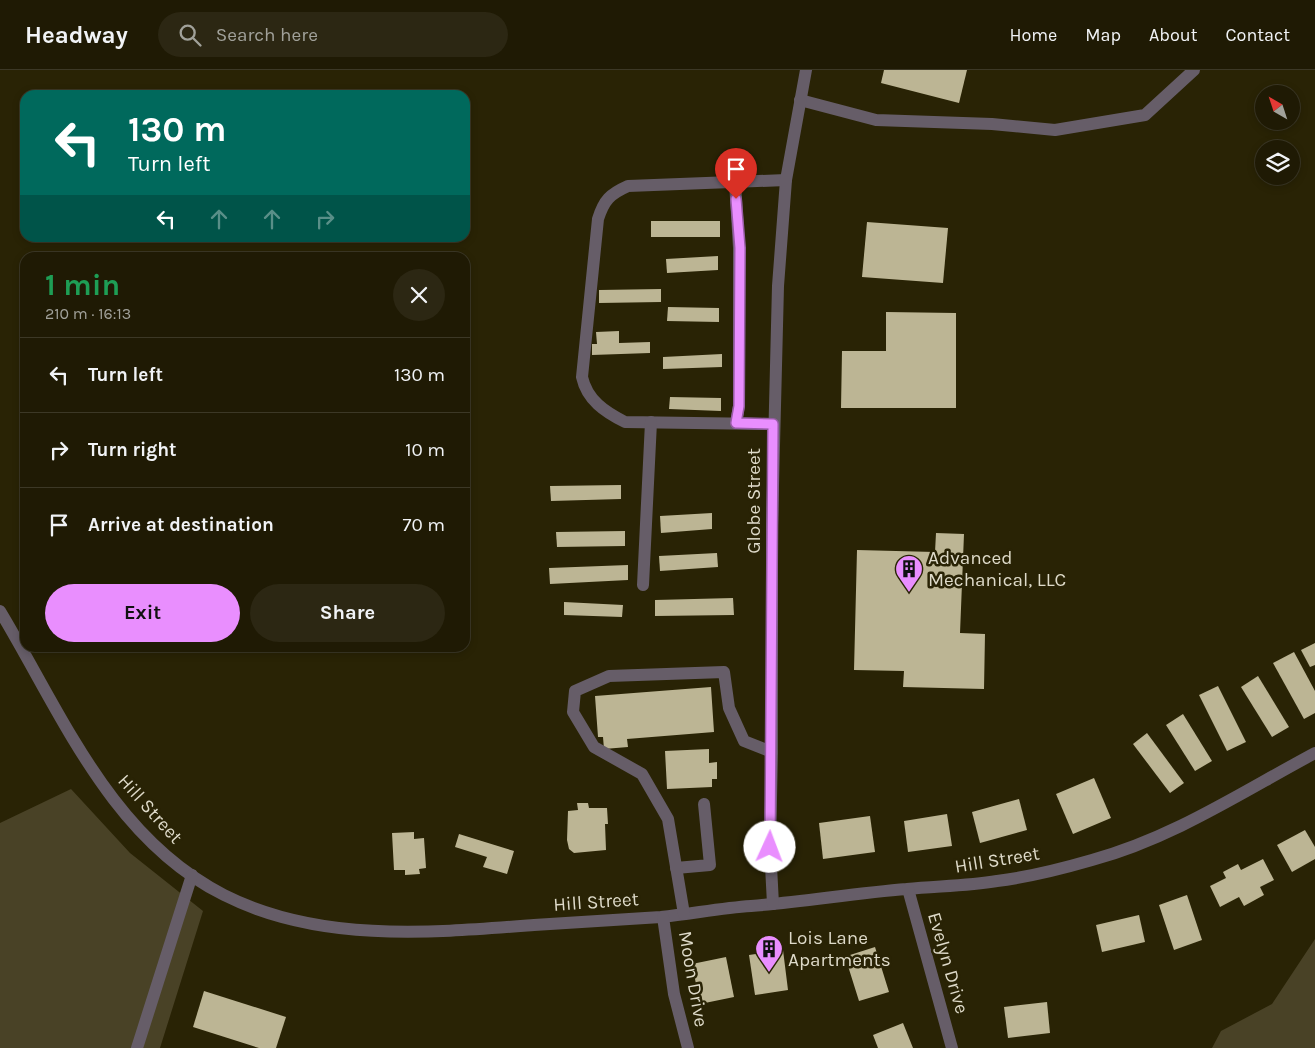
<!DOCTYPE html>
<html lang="en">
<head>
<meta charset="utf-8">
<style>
  :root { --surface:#1f1a04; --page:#2c2713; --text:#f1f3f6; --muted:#a1a19a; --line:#3c3826; --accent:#e98efe }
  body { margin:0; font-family:Karla,sans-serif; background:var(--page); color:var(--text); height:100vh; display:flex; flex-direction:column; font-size:19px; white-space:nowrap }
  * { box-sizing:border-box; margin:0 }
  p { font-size:16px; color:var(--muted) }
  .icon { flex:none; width:28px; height:28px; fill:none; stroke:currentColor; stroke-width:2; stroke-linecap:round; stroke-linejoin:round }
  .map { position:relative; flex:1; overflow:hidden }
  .details { position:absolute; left:20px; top:182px; width:450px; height:400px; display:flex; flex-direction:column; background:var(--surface); border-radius:15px; box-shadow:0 2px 8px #0003,0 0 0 1px var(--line) }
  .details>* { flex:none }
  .guide { position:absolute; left:20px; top:20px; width:450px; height:152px; border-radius:15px; box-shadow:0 2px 8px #0003,0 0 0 1px var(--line); background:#00695c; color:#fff; overflow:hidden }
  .needle { width:32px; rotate:321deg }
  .buttons { position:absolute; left:1255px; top:15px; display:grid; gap:10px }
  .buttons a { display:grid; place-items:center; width:45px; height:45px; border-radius:50%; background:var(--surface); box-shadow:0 2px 8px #0003,0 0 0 1px var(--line); font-size:25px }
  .pin { position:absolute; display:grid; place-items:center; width:42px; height:42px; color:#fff; margin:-51px -21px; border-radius:50% 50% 50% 0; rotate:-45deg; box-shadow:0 0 5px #0007 }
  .pin .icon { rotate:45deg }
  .me { position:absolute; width:55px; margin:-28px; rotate:2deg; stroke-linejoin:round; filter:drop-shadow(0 0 4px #0008) }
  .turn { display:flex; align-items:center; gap:18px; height:105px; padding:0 25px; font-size:22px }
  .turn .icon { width:65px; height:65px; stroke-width:2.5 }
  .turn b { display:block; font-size:35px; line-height:42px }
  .lanes { display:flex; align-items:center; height:48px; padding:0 25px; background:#0003; justify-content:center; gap:25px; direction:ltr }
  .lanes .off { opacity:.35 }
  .round { display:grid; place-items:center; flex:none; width:52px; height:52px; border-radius:26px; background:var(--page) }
  .summary { display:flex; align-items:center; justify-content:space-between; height:85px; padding:0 25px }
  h1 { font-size:30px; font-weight:700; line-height:38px; color:#1e9e55 }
  .primary-button { display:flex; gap:10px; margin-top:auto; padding:10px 25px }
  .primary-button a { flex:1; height:58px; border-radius:30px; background:var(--accent); color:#111; font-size:20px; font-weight:700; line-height:58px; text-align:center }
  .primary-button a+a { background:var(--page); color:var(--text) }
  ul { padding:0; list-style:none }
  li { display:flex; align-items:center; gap:15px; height:75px; padding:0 25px; border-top:1px solid var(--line) }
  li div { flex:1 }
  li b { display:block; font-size:19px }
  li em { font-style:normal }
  header { display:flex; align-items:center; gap:30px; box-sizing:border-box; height:70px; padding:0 25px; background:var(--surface); border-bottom:1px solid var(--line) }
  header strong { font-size:24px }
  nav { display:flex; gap:28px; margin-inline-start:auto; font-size:18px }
  .search { width:350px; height:45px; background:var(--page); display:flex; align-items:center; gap:12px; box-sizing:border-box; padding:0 18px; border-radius:28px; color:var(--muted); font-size:19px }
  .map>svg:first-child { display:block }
</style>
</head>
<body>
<header>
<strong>Headway</strong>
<div class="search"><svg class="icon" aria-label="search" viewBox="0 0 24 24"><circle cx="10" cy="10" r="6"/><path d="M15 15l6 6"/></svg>Search here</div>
<nav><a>Home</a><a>Map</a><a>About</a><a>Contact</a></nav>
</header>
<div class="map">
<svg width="1315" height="978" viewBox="0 0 1315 978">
  <rect width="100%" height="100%" fill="#292305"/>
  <g fill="#494226">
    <path d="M71 719 130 783 203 841 160 978H0V753Z"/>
    <path d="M1315 869V978H1212L1221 961 1272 934Z"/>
  </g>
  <g fill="#bcb594">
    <path d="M884 0H967L959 33 881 13Z"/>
    <rect x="651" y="151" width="69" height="16"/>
    <path d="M867 152 948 158 943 213 862 207Z"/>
    <path d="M718 186V200L667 203 666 189Z"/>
    <path d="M661 219V232L599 233V220Z"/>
    <path d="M668 237 719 238V252L667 251Z"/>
    <path d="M886 242 956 243V338H841L842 281H886Z"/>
    <path d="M619 261V273L650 272V283L592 285V274H597L596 262Z"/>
    <path d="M722 284V297L663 299V287Z"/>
    <path d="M670 327 721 328V341L669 339Z"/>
    <path d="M621 415V429L551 431 550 416Z"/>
    <path d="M712 443V459L661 463 660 446Z"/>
    <path d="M625 461V476L557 477 556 462Z"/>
    <path d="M936 463 964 464 960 563 985 564 984 619 903 617 904 601 854 600 857 480 935 482Z"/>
    <path d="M717 483 718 497 660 501 659 486Z"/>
    <path d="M628 495V510L550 514 549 498Z"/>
    <path d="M733 528 734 545 655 546V530Z"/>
    <path d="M564 532 623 535 622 547 564 545Z"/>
    <path d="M1315 573V595L1310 597 1301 580Z"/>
    <path d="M1294 582 1315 621V643L1304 649 1273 593Z"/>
    <path d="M1258 606 1289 657 1272 667 1241 617Z"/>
    <path d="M1218 616 1246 672 1227 681 1199 625Z"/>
    <path d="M711 617 714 662 627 669 628 677 604 679 603 667H598L595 626Z"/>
    <path d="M1183 644 1212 691 1195 701 1166 655Z"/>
    <path d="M1147 663 1184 713 1170 723 1133 674Z"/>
    <path d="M709 679V693L717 692V709H712V717L667 719 665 681Z"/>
    <path d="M1094 708 1111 748 1073 764 1056 724Z"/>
    <path d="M1019 729 1027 760 980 773 972 742Z"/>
    <path d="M577 733H588L589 738H607L608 754H605L606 780 574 783 569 779 567 770 568 741 578 740Z"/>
    <path d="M947 744 952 776 908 782 904 751Z"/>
    <path d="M870 746 875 782 823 789 819 753Z"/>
    <path d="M1305 760 1315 777V789L1292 802 1277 775Z"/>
    <path d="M414 762V769L424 768 426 798 419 799 420 804 405 805V800H394L392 763Z"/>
    <path d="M459 764 514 781 507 804 483 797 487 787 455 777Z"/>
    <path d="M1263 789 1274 810 1260 817 1264 825 1244 836 1239 827 1220 837 1210 816 1226 808 1223 802 1238 794 1241 800Z"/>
    <path d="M1187 825 1202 870 1174 880 1159 835Z"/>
    <path d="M1139 845 1145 872 1102 882 1096 855Z"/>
    <path d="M875 877 889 922 859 931 848 896 853 894 850 885Z"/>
    <path d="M783 880 788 920 755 925 749 885Z"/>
    <path d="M726 887 734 927 700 934 692 894Z"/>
    <path d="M204 921 286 947 276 978H259L193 957Z"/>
    <path d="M1047 932 1050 963 1008 968 1004 937Z"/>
    <path d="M903 953 913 978H878L873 965Z"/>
  </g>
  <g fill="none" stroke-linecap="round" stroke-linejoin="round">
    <g stroke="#665d68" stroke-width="12">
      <path d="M800 30 876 50 992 54 1055 60 1145 45 1194 0"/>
      <path d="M735 112 739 178V336L736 353"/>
      <path d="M773 354 625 352C605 342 587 330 582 307L598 149C604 130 610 124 628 116L786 110"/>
      <path d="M643 515 651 352"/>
      <path d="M0 541C62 644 111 768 224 825 319 873 431 863 534 855 576 852 619 850 661 847 691 844 721 838 751 836 803 832 855 823 907 819 937 816 967 816 997 811 1029 807 1061 799 1092 790 1173 768 1242 722 1315 683"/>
      <path d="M676 798 710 795 704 734"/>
      <path d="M908 819 952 978"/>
      <path d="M773 834 770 777 772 682V456L778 216 786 110 806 0"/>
      <path d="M684 844 668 749 642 704 594 677 573 642 575 621 609 606 724 602 729 638 744 671 772 682"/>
      <path d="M663 847 674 924 688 978"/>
      <path d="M137 978 192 805"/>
    </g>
  </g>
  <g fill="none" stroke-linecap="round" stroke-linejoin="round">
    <defs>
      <path id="route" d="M736 129 740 178 739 336 736 353 773 354 770 777"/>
    </defs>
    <use href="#route" stroke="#975ca5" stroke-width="12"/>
    <use href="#route" stroke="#e98efe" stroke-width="9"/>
  </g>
  <defs>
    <symbol id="building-pin" viewBox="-11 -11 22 30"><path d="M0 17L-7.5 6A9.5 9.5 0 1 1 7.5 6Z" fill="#e98efe" stroke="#292305"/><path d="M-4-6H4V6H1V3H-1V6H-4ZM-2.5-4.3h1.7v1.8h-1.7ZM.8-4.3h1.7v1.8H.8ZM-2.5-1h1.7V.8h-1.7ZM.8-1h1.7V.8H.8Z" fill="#111"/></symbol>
  </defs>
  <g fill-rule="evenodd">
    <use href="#building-pin" x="893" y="483" width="32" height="43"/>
    <use href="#building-pin" x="753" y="863" width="32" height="43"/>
  </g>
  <g text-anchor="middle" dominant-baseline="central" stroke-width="5" stroke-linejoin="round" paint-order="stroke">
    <g font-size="19" fill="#dedac9" stroke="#292305">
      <text transform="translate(754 431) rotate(-90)">Globe Street</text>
      <text transform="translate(150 739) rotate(48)">Hill Street</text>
      <text transform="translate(997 790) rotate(-9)">Hill Street</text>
      <text transform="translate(596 832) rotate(-4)">Hill Street</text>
      <text transform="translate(948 893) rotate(74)">Evelyn Drive</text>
      <text transform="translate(693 909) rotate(80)">Moon Drive</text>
    </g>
    <g font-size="19" fill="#dedac9" stroke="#292305" text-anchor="start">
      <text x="928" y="488">Advanced<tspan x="928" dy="22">Mechanical, LLC</tspan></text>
      <text x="788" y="868">Lois Lane<tspan x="788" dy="22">Apartments</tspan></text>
    </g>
  </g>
</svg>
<div class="buttons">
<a><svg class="needle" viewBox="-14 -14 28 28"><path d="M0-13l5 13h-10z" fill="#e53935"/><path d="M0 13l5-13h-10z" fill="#a1a19a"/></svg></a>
<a><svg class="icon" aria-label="layers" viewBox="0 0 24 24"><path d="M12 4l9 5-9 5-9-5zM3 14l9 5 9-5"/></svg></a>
</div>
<div class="pin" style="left:736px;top:129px;background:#d93025"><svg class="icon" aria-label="arrive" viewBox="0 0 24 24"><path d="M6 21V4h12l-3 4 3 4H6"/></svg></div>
<svg class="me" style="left:770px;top:777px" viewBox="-20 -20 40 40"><circle r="19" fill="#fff"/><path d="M0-13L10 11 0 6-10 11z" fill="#e98efe"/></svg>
<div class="guide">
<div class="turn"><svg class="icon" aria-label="left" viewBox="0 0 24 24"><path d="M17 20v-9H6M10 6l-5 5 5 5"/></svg><div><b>130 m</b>Turn left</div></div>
<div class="lanes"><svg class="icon" aria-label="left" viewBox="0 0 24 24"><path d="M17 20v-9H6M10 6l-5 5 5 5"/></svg><svg class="icon off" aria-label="ahead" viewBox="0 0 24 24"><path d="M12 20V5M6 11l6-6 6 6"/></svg><svg class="icon off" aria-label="ahead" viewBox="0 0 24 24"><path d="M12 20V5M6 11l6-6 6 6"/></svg><svg class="icon off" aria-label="right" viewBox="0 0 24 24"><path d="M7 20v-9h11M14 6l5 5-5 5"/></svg></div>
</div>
<section class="details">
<div class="summary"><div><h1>1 min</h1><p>210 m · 16:13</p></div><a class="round"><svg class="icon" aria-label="close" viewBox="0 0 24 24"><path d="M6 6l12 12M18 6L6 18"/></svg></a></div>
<ul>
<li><svg class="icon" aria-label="left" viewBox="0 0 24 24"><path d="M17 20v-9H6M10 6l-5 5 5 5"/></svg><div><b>Turn left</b></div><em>130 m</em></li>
<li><svg class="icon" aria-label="right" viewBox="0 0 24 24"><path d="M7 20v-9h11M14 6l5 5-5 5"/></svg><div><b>Turn right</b></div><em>10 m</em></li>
<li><svg class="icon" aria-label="arrive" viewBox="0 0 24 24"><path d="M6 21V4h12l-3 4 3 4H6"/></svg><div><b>Arrive at destination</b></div><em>70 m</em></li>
</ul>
<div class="primary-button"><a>Exit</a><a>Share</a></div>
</section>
</div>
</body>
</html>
